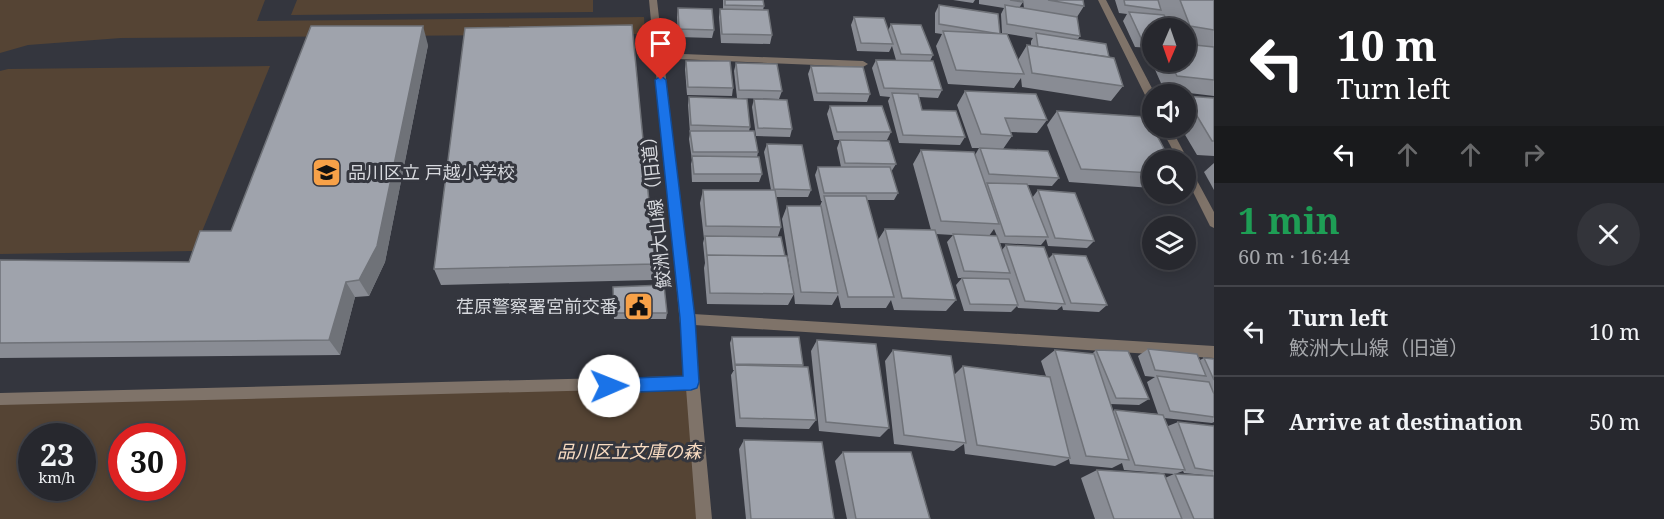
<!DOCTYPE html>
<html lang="en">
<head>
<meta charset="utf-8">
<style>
  :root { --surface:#27282e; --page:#33343a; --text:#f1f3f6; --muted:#a4a6aa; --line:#43444a }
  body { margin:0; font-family:"Noto Serif","Noto Sans JP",serif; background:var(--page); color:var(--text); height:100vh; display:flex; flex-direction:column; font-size:22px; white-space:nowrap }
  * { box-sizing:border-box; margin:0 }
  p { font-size:20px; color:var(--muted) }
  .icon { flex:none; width:33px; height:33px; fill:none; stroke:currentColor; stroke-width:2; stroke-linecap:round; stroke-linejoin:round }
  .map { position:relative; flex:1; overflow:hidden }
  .details { display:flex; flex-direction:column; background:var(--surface); width:450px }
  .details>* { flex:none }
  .top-card { background:#202124; color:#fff; overflow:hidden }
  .needle { width:39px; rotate:182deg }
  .controls { position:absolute; left:1142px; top:18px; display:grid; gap:12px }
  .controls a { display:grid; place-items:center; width:54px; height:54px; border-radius:50%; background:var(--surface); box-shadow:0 3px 15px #0003,0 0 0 2px var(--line); font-size:30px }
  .speed { position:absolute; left:18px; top:423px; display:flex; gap:12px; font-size:30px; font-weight:700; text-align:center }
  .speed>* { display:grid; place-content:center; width:78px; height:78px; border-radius:50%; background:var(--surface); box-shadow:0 3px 15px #0003,0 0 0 2px var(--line); line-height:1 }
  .speed small { font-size:15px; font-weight:400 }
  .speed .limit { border:9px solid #d22; background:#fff; color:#111 }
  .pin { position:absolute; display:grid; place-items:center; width:51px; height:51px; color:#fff; margin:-62px -26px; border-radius:50% 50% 50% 0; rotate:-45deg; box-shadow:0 0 6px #0007 }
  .pin .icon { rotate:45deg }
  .me { position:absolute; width:66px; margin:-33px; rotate:89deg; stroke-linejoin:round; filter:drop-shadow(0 0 4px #0008) }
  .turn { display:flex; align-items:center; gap:21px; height:126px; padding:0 24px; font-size:27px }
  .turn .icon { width:78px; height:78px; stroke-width:2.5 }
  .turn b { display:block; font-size:42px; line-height:51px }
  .lanes { display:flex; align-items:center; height:57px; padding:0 24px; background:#0003; justify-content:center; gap:30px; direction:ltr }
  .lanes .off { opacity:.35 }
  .round { display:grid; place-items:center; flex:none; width:63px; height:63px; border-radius:32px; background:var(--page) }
  .head { display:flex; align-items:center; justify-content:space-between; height:102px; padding:0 24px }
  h1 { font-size:36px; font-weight:700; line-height:45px; color:#1e9e55 }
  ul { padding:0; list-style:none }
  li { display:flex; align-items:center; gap:18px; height:90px; padding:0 24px; border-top:2px solid var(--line) }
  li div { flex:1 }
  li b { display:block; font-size:22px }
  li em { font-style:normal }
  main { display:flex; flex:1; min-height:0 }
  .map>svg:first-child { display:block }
</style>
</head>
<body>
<main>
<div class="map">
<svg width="1214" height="519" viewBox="0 0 1214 519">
  <rect width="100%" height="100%" fill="#34363e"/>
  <g fill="#554434" fill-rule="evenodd">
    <path d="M0 0H265L257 21 644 17 645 34 121 38 28 45 0 53Z"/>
    <path d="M297 0H593V12L291 15Z"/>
    <path d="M270 66 194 251 0 254V71L8 69Z"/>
    <path d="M691 382 704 519H0V399ZM32 436H82V488H32ZM122 436H172V488H122Z"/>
  </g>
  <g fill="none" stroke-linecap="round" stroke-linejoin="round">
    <path fill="#7f7369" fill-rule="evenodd" d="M658 53 863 61 868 64 863 67 655 58V54Z"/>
    <g fill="#7f7369" fill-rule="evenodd">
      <path d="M649 0H657L693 314 1214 346V358L694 325 712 519H696L686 388 0 405V393L685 376Z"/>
      <path d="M1098 0H1106L1155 94H1152V102L1147 99Z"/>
      <path d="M1161 128H1171L1188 160 1187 162 1214 212V228L1210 226 1185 176V160H1178Z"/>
    </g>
  </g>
  <g fill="#898c94" fill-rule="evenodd">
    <path d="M723 0H763L764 6 763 10 772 35 770 44 721 43 719 17 720 9H723Z"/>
    <path d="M953 0H975L973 3Z"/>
    <path d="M979 0H1022L1023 2 1019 8H1024L1023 0H1083L1084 6 1077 17 1080 36 1078 39 1109 57 1123 86 1111 101 1022 87 1021 78 1014 88 948 84 936 46 942 34 935 33V13L939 5 1000 34 1018 60 1027 45 1031 46V41L1033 38 1002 33 1001 14 1004 8 979 4Z"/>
    <path d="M1115 0H1214V96L1164 90 1149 56 1152 53V62H1185V28H1152V48L1135 47 1123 21 1127 14 1119 13Z"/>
    <path d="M678 8 714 30 712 38 678 37 677 17Z"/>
    <path d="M854 17 888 31 891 24 933 55 930 61 942 90 938 98 919 97 922 110 965 137 960 145 899 143 888 101 890 97 880 96 872 68 876 60H896L892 46 889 52 857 51 851 25Z"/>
    <path d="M428 45 385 262 369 296 355 297 340 355 0 358V260L189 262 231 231Z"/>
    <path d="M686 61 733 88 732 96 687 95 685 69Z"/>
    <path d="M736 63 782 91 779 99 737 98 734 71Z"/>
    <path d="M811 66 870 94 867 102 814 101 808 74Z"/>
    <path d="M965 91 1047 120 1037 133 1011 132 1012 136 1003 149 1059 178 1052 186 1027 185 1032 198 1038 190 1094 241 1087 248 1048 246 1046 239 1041 245 1000 243 1002 250 1006 245 1048 259 1053 254 1107 305 1099 312 1063 310 1062 306 1057 310 1018 308 1017 306 1011 312 964 311 956 285 962 278H958L947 242 953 235 936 234 956 300 946 311 894 310 891 300 886 308H841L838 295 832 305 795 304 794 294 788 305 707 304 704 268 705 263 703 243 704 239 700 203 703 190H771L764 152 767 144 811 190 808 197H776L781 227 778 236 785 256 793 289 782 219 787 206H820L822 201H821L815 175 818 167H841L837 148 840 140 896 164 891 172 898 193 894 200H867L878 240 885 229 931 230 913 164 921 150 975 155 979 148H972L957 105ZM994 229 997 236H989Z"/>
    <path d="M1185 96 1214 98V156L1197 155 1181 128H1185Z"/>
    <path d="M689 97 750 127 749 131 758 152 757 157 762 174 759 182H692L691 164 692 160 689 139 690 133 688 105Z"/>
    <path d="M754 99 792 129 790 137 756 136 752 107Z"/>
    <path d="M830 106 891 132 887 140H834L827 114Z"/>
    <path d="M1057 111 1152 160V188L1069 182 1047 125Z"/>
    <path d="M1214 163V190L1204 172Z"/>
    <path d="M655 264 653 280 441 285 434 269Z"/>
    <path d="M613 293 667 313 666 319H614Z"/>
    <path d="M732 337 803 365 802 367 816 420 809 429 736 427 731 375 734 370H733L730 343Z"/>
    <path d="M817 340 889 428 880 437 819 431 811 351Z"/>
    <path d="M1148 349 1200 360 1204 358 1214 359V422L1212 423 1164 418 1168 426 1178 422 1214 426V519H1095L1081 478 1097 470 1165 478 1174 474 1124 470 1122 463 1112 468 1070 464 1069 459 1055 466 965 454 964 444 954 451 894 444 885 361 893 350 954 375 963 366 1046 376 1041 361 1055 350 1092 354 1096 350 1149 399 1139 405 1110 404 1113 411 1115 410 1158 414 1147 382 1155 377 1145 376 1138 356ZM1183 471 1184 473 1205 475 1175 474Z"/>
    <path d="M744 440 834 519H746L739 449Z"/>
    <path d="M843 452 930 519H847L835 461Z"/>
  </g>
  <g fill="#6f7278">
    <path d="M423 26 428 45 385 262 369 296 359 280Z"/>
    <path d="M346 282 355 297 340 355 329 340Z"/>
  </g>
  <g fill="#9fa3ac" stroke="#6f7278" stroke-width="1.5">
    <path d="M725 0H763L764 6 725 5Z"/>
    <path d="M1010 0H1022L1023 2Z"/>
    <path d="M1048 0H1083L1084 6Z"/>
    <path d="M1124 0H1158L1161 10 1125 5Z"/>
    <path d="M1180 0H1214V30L1190 26Z"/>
    <path d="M939 5 998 14 1000 34 939 24Z"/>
    <path d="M1005 5 1077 17 1080 36 1007 24Z"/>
    <path d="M678 8 712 9 714 30 679 29Z"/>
    <path d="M720 9 768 10 772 35 722 34Z"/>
    <path d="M1129 12 1164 15 1171 28H1152V39L1141 38Z"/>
    <path d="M854 17 884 18 893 44 861 43Z"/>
    <path d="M891 24 921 25 933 55 901 54Z"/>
    <path d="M632 25 655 264 434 269 465 28Z"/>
    <path d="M311 26H423L377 246 359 280 346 282 329 340 0 343V260L189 262 200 231H231Z"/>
    <path d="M943 31 1007 34 1024 74 956 70Z"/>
    <path d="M1036 33 1106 44 1109 57 1038 47Z"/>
    <path d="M1185 44 1214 47V80L1177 76 1170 62H1185Z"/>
    <path d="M1027 45 1114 58 1123 86 1032 73Z"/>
    <path d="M876 60 933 61 942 90 884 88Z"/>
    <path d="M686 61H730L733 88 688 87Z"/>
    <path d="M736 63 777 64 782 91 739 90Z"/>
    <path d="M811 66 863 67 870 94 817 93Z"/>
    <path d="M965 91 1036 94 1047 120 1005 118 1012 136 981 134Z"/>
    <path d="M892 93 918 94 922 110 956 111 965 137 903 135Z"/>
    <path d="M1185 96 1214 98V141H1212Z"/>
    <path d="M689 97 747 99 750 127 691 125Z"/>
    <path d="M754 99 787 100 792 129 758 128Z"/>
    <path d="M830 106H882L891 132H837Z"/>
    <path d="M1057 111 1147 117 1170 160H1152V173L1081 169Z"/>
    <path d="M690 131H754L758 152H693Z"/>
    <path d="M840 140 889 141 896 164 845 163Z"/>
    <path d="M767 144 802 145 811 190 774 189Z"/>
    <path d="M980 148 1048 151 1059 178 989 174Z"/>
    <path d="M921 150 974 152 999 224 941 221Z"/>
    <path d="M692 156 759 157 762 174H694Z"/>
    <path d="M818 167H890L898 193H824Z"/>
    <path d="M987 183 1027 184 1048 237 1005 236Z"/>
    <path d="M703 190H775L781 227 706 226Z"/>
    <path d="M1038 190 1075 193 1094 241 1055 238Z"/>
    <path d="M824 196H866L894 297H848Z"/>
    <path d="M787 206H821L838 293 801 292Z"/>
    <path d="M885 229 935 230 956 300 902 298Z"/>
    <path d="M953 234 997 236 1010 273 964 271Z"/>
    <path d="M705 236 781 237 785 256H707Z"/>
    <path d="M1006 245 1044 247 1065 304 1025 301Z"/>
    <path d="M1053 254 1086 256 1107 305 1071 303Z"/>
    <path d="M707 255 787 256 794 294 710 293Z"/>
    <path d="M962 278 1009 279 1018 305 970 304Z"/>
    <path d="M664 285 667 313H614L613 287Z"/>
    <path d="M732 337H799L803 365 735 364Z"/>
    <path d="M817 340 876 344 889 428 826 422Z"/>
    <path d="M1148 349 1197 354 1206 376 1155 370Z"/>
    <path d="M893 350 951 356 966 443 904 435Z"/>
    <path d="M1055 350 1094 354 1129 460 1086 456Z"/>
    <path d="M1096 350 1128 351 1149 399 1116 398Z"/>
    <path d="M1204 358 1214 359V380Z"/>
    <path d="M735 365 808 367 816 420 740 418Z"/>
    <path d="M963 366 1050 377 1070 458 977 445Z"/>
    <path d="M1157 376 1209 382 1214 394V417L1170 411Z"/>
    <path d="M1115 410 1163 415 1185 470 1135 465Z"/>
    <path d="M1178 422 1214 426V471L1195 468Z"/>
    <path d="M744 440 822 442 834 519H751Z"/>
    <path d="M843 452H911L930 519H856Z"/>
    <path d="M1097 470 1164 474 1182 519H1114Z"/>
    <path d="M1175 474 1214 476V519H1194Z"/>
  </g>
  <path fill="#1a73e8" stroke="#114b97" stroke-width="1.5" d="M661 76 666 80 695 318 699 382 697 388 691 390 609 393 603 391 601 386 603 381 609 379 683 376 680 318 655 80Z"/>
  <defs>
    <symbol id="school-square" viewBox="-11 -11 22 22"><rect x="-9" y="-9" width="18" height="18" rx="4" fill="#f7a148" stroke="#34363e"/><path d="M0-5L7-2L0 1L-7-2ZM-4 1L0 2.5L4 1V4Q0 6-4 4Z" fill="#111"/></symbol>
    <symbol id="civic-square" viewBox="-11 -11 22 22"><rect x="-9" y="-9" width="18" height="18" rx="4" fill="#f7a148" stroke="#34363e"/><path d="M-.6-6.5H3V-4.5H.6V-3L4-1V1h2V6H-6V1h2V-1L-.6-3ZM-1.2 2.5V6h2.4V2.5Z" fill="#111"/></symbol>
  </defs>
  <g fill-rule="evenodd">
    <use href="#school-square" x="310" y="156" width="33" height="33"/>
    <use href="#civic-square" x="622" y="290" width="33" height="33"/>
  </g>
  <g text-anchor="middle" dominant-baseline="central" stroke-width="6" stroke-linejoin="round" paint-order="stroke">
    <g font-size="18" fill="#d7d9de" stroke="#34363e" text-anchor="start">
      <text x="348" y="172">品川区立 戸越小学校</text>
      <text x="618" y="306" text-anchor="end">荏原警察署宮前交番</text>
    </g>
    <g font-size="18" fill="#d7d9de" stroke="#34363e">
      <text transform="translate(655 208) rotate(-96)">鮫洲大山線（旧道）</text>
    </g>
    <g font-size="18" font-style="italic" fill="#f9dcc2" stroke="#34363e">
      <text x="629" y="451">品川区立文庫の森</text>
    </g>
  </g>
</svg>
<div class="controls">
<a><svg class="needle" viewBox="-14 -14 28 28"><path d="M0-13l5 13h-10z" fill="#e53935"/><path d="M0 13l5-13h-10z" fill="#a4a6aa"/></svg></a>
<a><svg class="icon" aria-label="sound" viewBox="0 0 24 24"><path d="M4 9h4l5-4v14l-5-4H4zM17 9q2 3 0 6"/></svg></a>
<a><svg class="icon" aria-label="search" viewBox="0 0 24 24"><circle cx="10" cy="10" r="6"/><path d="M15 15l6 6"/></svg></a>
<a><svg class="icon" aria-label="layers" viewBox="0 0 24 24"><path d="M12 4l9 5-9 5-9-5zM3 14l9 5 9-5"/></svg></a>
</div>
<div class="speed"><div>23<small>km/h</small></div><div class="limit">30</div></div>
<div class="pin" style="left:661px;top:80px;background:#d93025"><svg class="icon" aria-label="arrive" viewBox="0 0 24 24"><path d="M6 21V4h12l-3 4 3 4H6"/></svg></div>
<svg class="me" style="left:609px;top:386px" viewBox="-20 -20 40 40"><circle r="19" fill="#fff"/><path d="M0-13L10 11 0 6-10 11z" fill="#1a73e8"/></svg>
</div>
<section class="details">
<div class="top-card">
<div class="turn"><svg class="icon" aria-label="left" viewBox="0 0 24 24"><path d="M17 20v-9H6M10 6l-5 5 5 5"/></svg><div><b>10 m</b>Turn left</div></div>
<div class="lanes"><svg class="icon" aria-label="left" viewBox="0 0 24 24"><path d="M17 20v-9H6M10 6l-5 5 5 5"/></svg><svg class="icon off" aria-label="ahead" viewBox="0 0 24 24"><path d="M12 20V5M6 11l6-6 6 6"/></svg><svg class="icon off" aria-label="ahead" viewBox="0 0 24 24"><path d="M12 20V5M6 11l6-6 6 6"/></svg><svg class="icon off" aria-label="right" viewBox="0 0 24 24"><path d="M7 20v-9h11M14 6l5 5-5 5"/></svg></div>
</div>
<div class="head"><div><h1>1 min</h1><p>60 m · 16:44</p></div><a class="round"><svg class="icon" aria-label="close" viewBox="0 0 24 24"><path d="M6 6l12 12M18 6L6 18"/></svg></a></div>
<ul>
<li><svg class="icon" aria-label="left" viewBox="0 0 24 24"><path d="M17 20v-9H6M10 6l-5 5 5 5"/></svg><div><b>Turn left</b><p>鮫洲大山線（旧道）</p></div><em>10 m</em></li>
<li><svg class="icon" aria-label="arrive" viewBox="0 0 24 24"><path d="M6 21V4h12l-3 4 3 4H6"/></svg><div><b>Arrive at destination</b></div><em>50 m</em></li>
</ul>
</section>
</main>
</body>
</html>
